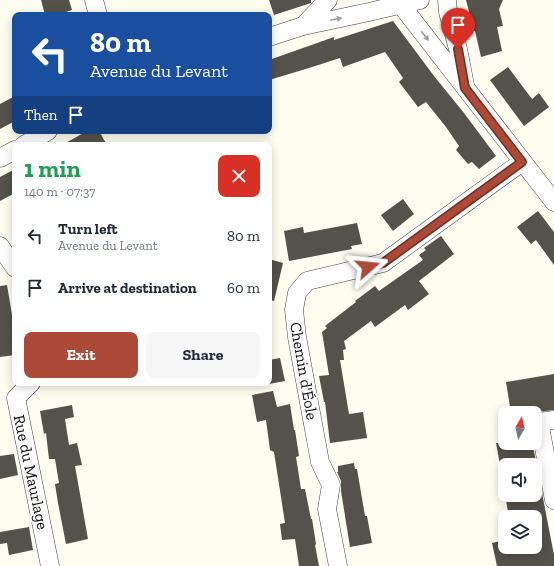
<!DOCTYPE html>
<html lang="en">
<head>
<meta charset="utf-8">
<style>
  :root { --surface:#fff; --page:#f6f6f7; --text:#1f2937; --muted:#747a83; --accent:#ac4937 }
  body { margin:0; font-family:"Zilla Slab",serif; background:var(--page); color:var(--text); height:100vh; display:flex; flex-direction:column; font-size:15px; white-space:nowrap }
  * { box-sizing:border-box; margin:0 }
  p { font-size:13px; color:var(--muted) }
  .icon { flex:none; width:22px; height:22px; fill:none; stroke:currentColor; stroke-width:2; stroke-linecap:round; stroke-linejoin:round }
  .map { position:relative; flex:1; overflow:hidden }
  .panel { position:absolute; left:12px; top:142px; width:260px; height:244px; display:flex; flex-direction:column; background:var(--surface); border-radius:8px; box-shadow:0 2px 10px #0003 }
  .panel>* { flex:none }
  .banner { position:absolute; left:12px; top:12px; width:260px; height:122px; border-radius:8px; box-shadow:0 2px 10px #0003; background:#1a4fa0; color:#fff; overflow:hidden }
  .needle { width:26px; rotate:9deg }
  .controls { position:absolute; left:498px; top:406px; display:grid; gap:8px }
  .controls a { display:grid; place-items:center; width:44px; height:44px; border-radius:8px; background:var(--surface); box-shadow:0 2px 10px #0003; font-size:20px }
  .pin { position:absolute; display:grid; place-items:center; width:34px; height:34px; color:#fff; margin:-41px -17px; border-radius:50% 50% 50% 0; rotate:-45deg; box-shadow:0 0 4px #0007 }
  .pin .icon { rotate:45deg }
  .me { position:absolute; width:44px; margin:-22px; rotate:72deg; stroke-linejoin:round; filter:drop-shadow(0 0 3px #0008) }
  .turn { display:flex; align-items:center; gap:14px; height:84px; padding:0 12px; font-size:18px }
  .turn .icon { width:52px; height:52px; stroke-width:2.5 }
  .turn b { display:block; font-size:28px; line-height:34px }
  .then { display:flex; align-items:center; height:38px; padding:0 12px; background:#0003; gap:8px; font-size:15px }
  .round { display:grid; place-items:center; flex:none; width:42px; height:42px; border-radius:8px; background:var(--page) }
  .summary { display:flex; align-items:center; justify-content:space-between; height:68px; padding:0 12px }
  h1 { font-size:24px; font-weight:700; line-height:30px; color:#1e9e55 }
  .action { display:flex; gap:8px; margin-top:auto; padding:8px 12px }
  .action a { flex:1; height:46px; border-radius:8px; background:var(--accent); color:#fff; font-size:16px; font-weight:700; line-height:46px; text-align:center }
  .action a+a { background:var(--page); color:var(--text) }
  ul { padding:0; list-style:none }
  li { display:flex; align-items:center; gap:12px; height:52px; padding:0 12px }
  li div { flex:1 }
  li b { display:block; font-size:15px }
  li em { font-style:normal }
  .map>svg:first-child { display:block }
</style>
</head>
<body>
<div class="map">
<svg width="554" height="566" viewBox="0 0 554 566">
  <rect width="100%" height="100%" fill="#fdfdf0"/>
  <g fill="#55514b">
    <path d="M41 0H69L72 10 57 15H45Z"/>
    <path d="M269 0H311V3L274 15Z"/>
    <path d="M466 0H503L499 9 503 26 497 27 502 51 481 57 475 31H474Z"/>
    <path d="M393 21 434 76 464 113 496 156 479 169 472 162 468 164 456 150 459 146 446 127 426 102 418 107 399 82 403 78 385 52 343 67 340 58 309 68 269 80V60L334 37V40Z"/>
    <path d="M508 67 532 99 539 93 549 107 524 126 490 80Z"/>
    <path d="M15 96V121L0 129V104Z"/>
    <path d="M87 131H99L107 145H62Z"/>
    <path d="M15 169V193L0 201V177Z"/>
    <path d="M403 199 414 214 393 231 381 215Z"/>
    <path d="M538 211 554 232V265L536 240 531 244 517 227Z"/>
    <path d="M357 223 362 244 351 246 352 249 289 261 284 231 303 227 304 233Z"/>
    <path d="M441 236 454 254 419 281 429 294 408 310 405 305 375 327 371 321 344 341 346 349 343 350 344 360H340L349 414 363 412 367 438 330 443 325 402H324L319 376 329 375 322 332 327 328 325 326 356 302 355 301 375 286 379 291 423 260 419 255 426 250 424 248Z"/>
    <path d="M269 259 283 263 274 301 269 300Z"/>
    <path d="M7 285 15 333V355L0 357V286Z"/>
    <path d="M280 358 285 381 269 384V360Z"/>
    <path d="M554 374V410L538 412 534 413H511L506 382Z"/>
    <path d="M273 391 277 407 290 404 294 430H295L299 456 296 457 301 489H305L311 519H312L316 544 315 545 319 566H299L295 539 282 540 280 524 285 523 274 452 270 450 266 420 257 422 252 395Z"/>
    <path d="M72 405 74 417 65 419 69 445 77 443 82 465 75 466 88 539 66 544 58 503 55 484 59 483 55 459H49L46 433 44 434 40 411Z"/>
    <path d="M496 443H532L537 465H500Z"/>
    <path d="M14 454 18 475 0 479V456Z"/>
    <path d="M354 463 355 469H357L365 516H367L372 543 350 547 341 491V481L337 472H338V466Z"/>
    <path d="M535 488H541L554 555V566H497L492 543 505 540V547H535V517H509L505 495H535Z"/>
    <path d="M29 527 33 550 9 555 7 543 0 544V532Z"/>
  </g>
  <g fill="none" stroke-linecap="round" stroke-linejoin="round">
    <defs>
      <g id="minor">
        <path d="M94 0 98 15"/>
        <path d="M447 0 448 12 458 49 465 85"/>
        <path d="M401 5 554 202"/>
        <path d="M303 26 328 0"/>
        <path d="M269 37 303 26 369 12 420 0"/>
        <path d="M24 145 48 131"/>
        <path d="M0 158 15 150"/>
        <path d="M0 246 15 268"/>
        <path d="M31 383 16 398 50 566"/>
        <path d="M554 420 539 422 554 500"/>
        <path d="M338 566 327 509 331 485 320 462 297 337 294 310 297 293 307 281 383 263 522 162"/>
      </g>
    </defs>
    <use href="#minor" stroke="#414141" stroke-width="19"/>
    <use href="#minor" stroke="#fff" stroke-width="18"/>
  </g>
  <defs><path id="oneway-solid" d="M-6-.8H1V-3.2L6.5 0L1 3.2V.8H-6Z"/></defs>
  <g fill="#9f9f9f">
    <use href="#oneway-solid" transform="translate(336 19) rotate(-12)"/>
    <use href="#oneway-solid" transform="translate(425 36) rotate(52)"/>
  </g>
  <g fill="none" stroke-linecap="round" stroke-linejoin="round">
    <defs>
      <path id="route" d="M368 267 383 263 522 162 465 88 458 49"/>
    </defs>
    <use href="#route" stroke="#702f24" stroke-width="10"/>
    <use href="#route" stroke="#ac4937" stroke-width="7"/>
  </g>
  <g text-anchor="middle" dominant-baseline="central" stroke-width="4" stroke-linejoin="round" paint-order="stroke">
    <g font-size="16" fill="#0e0e0e" stroke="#fff">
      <text transform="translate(304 371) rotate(80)">Chemin d'Éole</text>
      <text transform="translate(31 472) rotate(78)">Rue du Maurlage</text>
    </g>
  </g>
</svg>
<div class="controls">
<a><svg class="needle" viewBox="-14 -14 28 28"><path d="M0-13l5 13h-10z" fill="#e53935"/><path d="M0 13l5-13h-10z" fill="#747a83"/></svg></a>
<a><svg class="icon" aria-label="sound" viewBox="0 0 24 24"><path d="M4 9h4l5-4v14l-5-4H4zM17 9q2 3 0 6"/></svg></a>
<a><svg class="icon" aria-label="layers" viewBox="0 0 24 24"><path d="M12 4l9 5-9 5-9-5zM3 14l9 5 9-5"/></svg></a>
</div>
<div class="pin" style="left:458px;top:49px;background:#d93025"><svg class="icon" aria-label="arrive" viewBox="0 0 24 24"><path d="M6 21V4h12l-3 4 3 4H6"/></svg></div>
<svg class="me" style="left:368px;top:267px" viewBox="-20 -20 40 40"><path d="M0-17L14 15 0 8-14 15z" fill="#ac4937" stroke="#fff" stroke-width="4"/></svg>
<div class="banner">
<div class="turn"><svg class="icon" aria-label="left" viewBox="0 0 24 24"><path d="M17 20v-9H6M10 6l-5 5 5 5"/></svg><div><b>80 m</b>Avenue du Levant</div></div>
<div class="then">Then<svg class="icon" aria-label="arrive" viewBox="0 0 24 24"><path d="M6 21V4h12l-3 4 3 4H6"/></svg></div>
</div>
<section class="panel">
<div class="summary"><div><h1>1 min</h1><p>140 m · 07:37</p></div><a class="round" style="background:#d93025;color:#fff"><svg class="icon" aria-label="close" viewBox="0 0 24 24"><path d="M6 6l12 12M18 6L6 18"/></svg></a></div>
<ul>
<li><svg class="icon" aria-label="left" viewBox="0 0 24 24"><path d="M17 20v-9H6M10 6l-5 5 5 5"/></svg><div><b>Turn left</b><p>Avenue du Levant</p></div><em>80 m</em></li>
<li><svg class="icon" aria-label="arrive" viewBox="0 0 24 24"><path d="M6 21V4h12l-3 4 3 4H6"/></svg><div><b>Arrive at destination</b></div><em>60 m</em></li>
</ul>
<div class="action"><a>Exit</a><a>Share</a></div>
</section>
</div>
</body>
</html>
